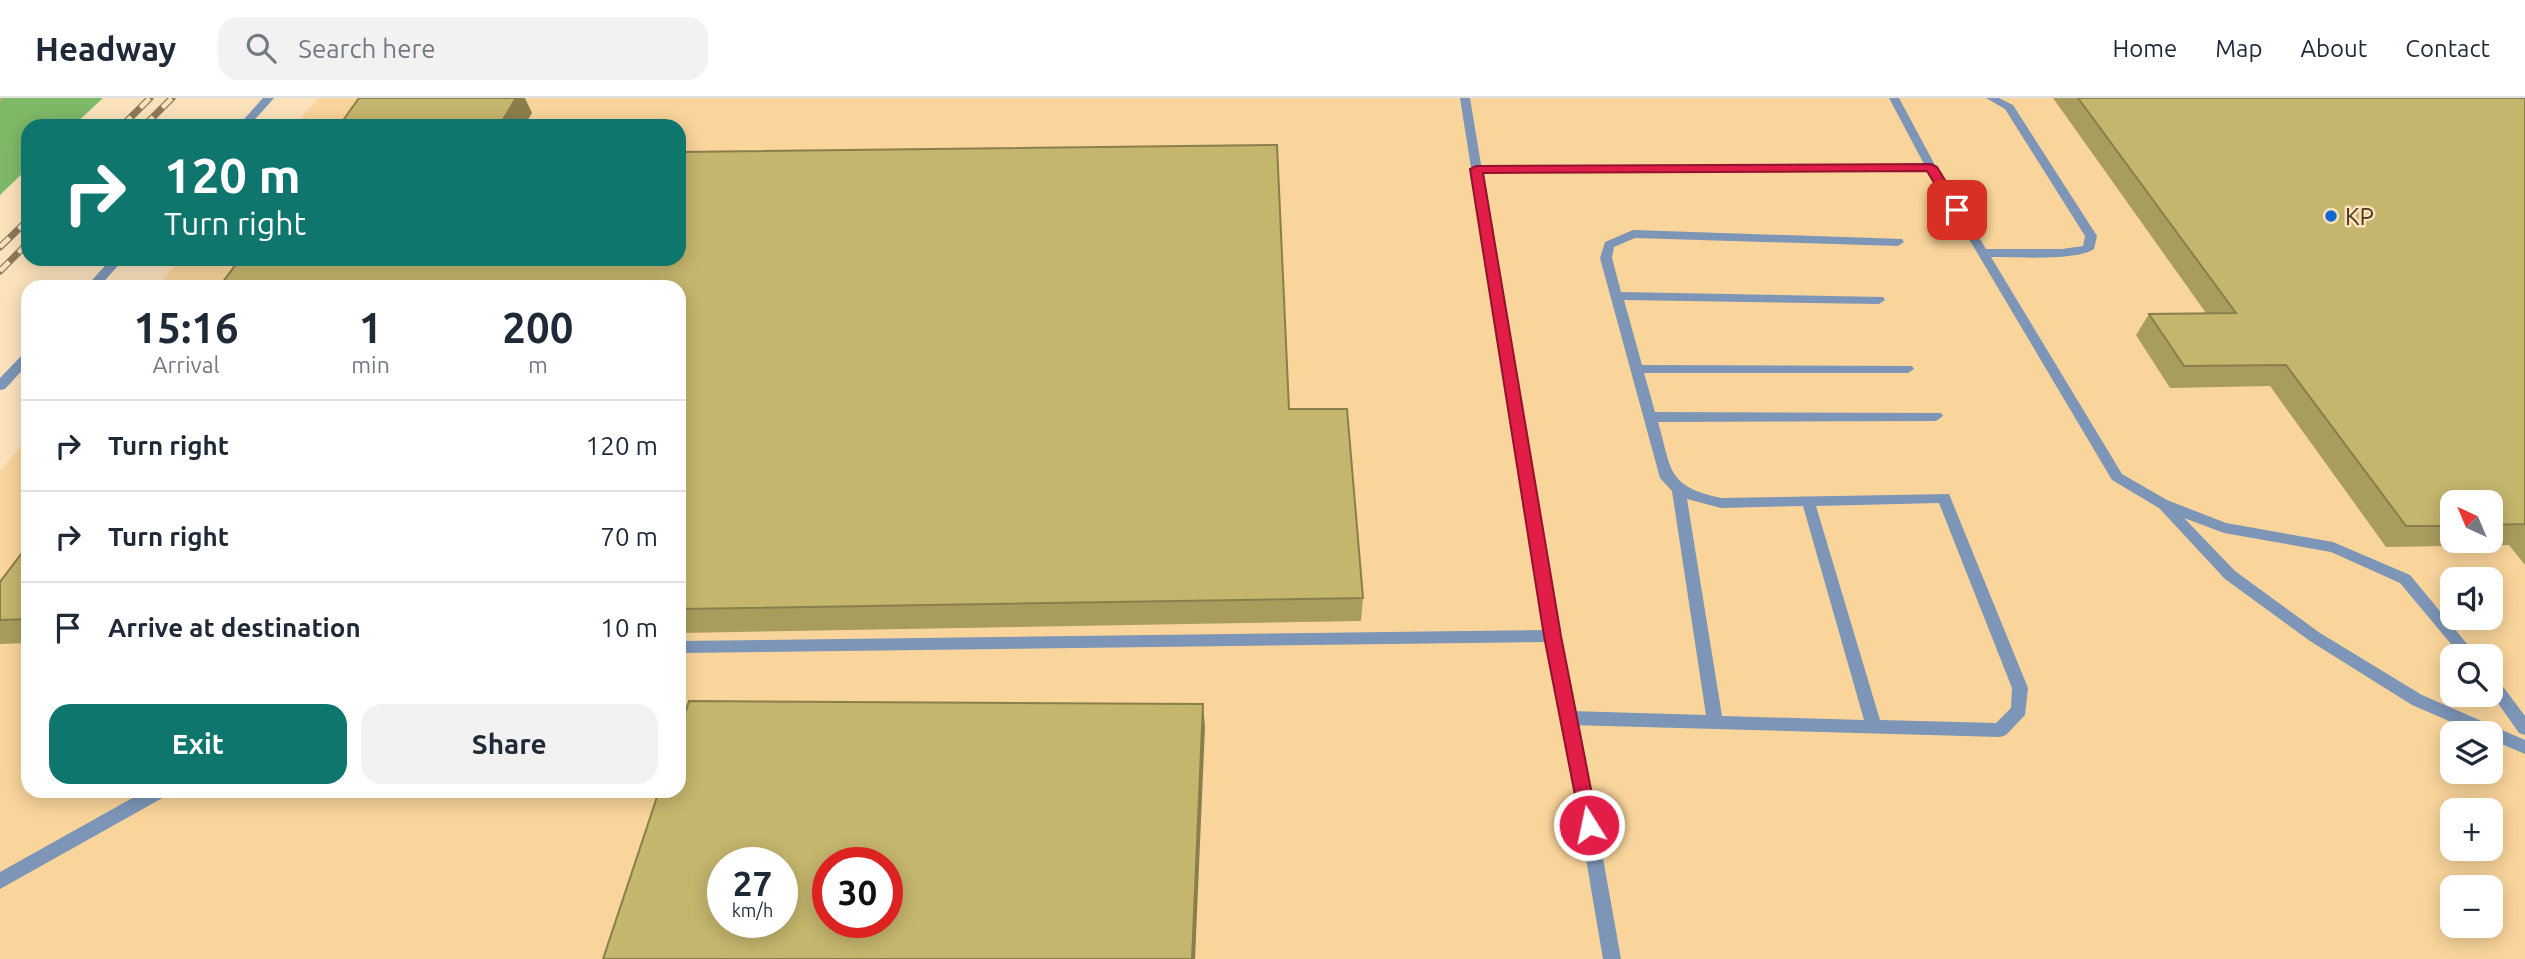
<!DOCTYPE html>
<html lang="en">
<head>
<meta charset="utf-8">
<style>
  :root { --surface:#fff; --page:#f2f2f3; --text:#1f2937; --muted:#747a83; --line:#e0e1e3; --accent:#0f766e }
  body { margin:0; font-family:Ubuntu,sans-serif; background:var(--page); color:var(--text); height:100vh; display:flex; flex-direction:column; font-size:26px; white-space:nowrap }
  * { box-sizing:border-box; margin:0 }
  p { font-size:23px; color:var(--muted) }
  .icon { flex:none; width:38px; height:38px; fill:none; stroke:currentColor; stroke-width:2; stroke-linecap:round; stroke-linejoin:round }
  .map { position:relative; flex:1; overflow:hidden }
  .panel { position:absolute; left:21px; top:182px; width:665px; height:518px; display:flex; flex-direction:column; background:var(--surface); border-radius:21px; box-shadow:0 4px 18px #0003 }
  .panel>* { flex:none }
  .hud { position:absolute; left:21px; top:21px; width:665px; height:147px; border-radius:21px; box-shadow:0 4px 18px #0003; background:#0f766e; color:#fff; overflow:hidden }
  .needle { width:46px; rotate:316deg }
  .buttons { position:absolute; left:2440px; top:392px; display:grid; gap:14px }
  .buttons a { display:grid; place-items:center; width:63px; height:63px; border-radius:14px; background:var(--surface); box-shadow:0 4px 18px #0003; font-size:35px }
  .speed { position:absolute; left:707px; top:749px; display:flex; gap:14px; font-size:35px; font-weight:700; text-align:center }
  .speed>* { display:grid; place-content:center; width:91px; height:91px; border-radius:50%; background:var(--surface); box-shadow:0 4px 18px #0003; line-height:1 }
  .speed small { font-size:18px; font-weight:400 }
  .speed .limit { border:10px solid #d22; background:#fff; color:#111 }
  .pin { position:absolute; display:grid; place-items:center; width:60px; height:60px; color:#fff; margin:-30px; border-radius:14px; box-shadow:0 4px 10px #0006 }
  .me { position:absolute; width:77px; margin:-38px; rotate:350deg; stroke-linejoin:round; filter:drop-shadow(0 0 5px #0008) }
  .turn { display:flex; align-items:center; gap:24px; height:147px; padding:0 28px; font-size:32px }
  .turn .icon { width:91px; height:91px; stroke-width:2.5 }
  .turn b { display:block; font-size:49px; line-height:60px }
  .eta { display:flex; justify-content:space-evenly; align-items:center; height:119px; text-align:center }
  .eta b { font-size:42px; font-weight:700; line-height:49px }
  .cta { display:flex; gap:14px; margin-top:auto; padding:14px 28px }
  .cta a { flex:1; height:80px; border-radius:21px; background:var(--accent); color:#fff; font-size:28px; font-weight:700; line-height:80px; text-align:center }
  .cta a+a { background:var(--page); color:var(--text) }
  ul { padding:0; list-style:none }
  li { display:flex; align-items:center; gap:21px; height:91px; padding:0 28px; border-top:2px solid var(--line) }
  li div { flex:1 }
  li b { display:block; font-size:26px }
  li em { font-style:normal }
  header { display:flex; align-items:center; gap:42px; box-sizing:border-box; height:98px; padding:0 35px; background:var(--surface); border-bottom:2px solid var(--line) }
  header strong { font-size:33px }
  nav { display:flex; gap:38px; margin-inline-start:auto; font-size:24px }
  .search { width:490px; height:63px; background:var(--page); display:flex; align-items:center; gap:18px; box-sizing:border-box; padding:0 24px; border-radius:21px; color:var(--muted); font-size:26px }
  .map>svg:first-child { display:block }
</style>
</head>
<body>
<header>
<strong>Headway</strong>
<div class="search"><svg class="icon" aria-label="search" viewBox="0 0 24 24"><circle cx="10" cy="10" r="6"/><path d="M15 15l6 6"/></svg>Search here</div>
<nav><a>Home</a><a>Map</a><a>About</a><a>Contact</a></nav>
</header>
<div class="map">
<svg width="2525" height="861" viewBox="0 0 2525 861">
  <rect width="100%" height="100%" fill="#fbe2bc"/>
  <path fill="#f9d49b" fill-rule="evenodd" d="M318 0H2525V861H0V373L28 340V693H679V189H157L180 161H679V28H294ZM2452 404H2490V443H2452ZM2452 481H2490V520H2452ZM2452 558H2490V597H2452ZM2452 635H2490V674H2452ZM2452 712H2490V751H2452ZM723 765H782V824H723ZM828 765H887V824H828ZM2452 789H2490V828H2452Z"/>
  <path fill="#7eb968" d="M0 0H103L73 28H28V70L0 97Z"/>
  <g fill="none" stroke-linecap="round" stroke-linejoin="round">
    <path stroke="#c0aa87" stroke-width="3.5" stroke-dasharray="2.5 4.5" stroke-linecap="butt" d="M0 2 4 0"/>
    <g fill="#7d95b7" fill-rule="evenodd">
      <path d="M1889 0H1899L1936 69 1986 151H2062L2083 148 2085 138 2005 11 1986 0H1999L2013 7 2097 138 2094 151C2077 163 2014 159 1991 159L2122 376 2167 402 2226 425 2333 444 2410 477 2477 558H2461L2400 485 2331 454 2224 435 2184 420 2235 473 2320 535 2422 597 2525 642V656L2490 641V635H2477L2412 607 2310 543 2225 481 2159 410 2112 382 1928 72 1476 74 1471 71 1476 68 1924 66Z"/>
      <path d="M1633 132 1902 141 1904 144 1898 148 1635 140 1614 149 1612 160 1621 194 1883 199 1885 202 1879 206 1624 202 1642 267 1912 268 1914 271 1908 275H1644L1655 314 1941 315 1943 318 1936 323 1658 324C1672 372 1666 388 1721 400L1949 396 2028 590 2025 617 2006 637 2000 639 1570 627 1564 625 1562 620 1564 615 1570 613 1706 617 1672 393 1660 380 1600 160 1605 144ZM1687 401 1721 410 1803 408 1864 622 1722 618ZM1939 405 2012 590 2011 610 1996 625 1880 622 1816 408Z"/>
      <path d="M1552 532 1557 534 1559 538 1557 542 1552 544 679 555V543Z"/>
      <path d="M2490 576 2495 578 2525 618V637L2519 635 2490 594Z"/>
      <path d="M145 693H168L166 698 0 791V774Z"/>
    </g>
    <path fill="#7d95b7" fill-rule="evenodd" d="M1460 0H1470L1559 538 1578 620 1621 861H1603L1562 620 1545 538Z"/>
    <g fill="#7d95b7" fill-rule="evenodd">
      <path d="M263 0H274L249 28H238Z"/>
      <path d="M111 161H124L99 189H86Z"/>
      <path d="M28 254V266L5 291 0 292V280L24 255Z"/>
    </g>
    <defs>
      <g id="rail">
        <path d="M122 28 150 0"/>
        <path d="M144 28 172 0"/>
        <path d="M0 149 28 122"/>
        <path d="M0 173 28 145"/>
      </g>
    </defs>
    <use href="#rail" stroke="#8d795a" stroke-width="7"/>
    <use href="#rail" stroke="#fbe2bc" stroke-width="4.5" stroke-dasharray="13" stroke-linecap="butt"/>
  </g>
  <g fill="#a99d5e" fill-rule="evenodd">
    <path d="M2053 0H2525V467L2509 447 2386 449 2270 288 2170 290 2136 237 2149 216 2206 215ZM2452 404H2490V443H2452Z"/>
    <path d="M679 189 1363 500 1361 523 679 535Z"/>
    <path d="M28 447V545L0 546V484Z"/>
  </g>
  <g fill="#8a7f4c">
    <path d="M516 0H525L532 15 524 28H499Z"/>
    <path d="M1203 606 1205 629 1195 861H1192Z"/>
  </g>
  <g fill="#c5b66d" stroke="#8a7f4c" stroke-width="2" fill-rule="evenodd">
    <path d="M359 0H516L499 28H339Z"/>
    <path d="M2078 0H2525V426L2490 427V404H2452V428H2406L2286 267 2184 268 2149 216 2236 215Z"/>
    <path d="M1277 47 1289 311H1347L1363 500 679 511V189H219L240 161H679V54Z"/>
    <path d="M28 447V521L0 522V484Z"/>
    <path d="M689 603 1203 606 1192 861H603L659 693H679V634ZM723 765H782V824H723ZM828 765H887V824H828Z"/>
  </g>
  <path fill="#e11d48" stroke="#92132f" stroke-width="2" d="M1931 66 1937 69 1963 112 1961 115H1952L1927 73 1483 75 1561 538 1598 727 1595 733 1589 736 1582 733 1544 538 1470 71 1476 68Z"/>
  <circle fill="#1366d0" stroke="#fbe2bc" stroke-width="2.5" cx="2331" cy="118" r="7"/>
  <g text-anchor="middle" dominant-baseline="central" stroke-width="5" stroke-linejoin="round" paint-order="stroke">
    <g font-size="24" fill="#47361b" stroke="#fbe2bc" text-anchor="start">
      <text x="2345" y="118">KP</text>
    </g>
  </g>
</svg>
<div class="buttons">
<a><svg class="needle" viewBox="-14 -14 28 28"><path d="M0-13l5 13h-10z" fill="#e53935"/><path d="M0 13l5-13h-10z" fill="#747a83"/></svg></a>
<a><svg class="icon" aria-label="sound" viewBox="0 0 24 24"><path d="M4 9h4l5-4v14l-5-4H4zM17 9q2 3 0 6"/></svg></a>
<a><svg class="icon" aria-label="search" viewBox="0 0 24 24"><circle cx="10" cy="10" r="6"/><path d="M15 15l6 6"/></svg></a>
<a><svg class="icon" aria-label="layers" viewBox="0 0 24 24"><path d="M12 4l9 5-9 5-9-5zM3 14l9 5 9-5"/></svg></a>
<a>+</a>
<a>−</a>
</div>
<div class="speed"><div>27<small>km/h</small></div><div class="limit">30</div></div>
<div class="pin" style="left:1957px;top:112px;background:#d93025"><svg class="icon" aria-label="arrive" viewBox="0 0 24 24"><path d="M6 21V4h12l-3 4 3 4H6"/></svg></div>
<svg class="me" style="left:1589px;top:727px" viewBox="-20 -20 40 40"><circle r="17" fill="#e11d48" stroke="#fff" stroke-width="3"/><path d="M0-11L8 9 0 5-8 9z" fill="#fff"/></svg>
<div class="hud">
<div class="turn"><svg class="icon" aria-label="right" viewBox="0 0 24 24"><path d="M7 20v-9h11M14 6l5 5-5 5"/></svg><div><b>120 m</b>Turn right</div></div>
</div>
<section class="panel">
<div class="eta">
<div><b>15:16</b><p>Arrival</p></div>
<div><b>1</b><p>min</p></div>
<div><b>200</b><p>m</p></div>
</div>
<ul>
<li><svg class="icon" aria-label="right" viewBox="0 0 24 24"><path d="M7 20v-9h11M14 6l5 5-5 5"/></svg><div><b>Turn right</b></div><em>120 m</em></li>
<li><svg class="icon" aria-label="right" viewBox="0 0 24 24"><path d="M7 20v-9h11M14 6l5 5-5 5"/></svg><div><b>Turn right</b></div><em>70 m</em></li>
<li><svg class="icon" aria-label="arrive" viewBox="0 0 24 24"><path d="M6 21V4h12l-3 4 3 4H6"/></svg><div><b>Arrive at destination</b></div><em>10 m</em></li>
</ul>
<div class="cta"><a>Exit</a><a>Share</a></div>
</section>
</div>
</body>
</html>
